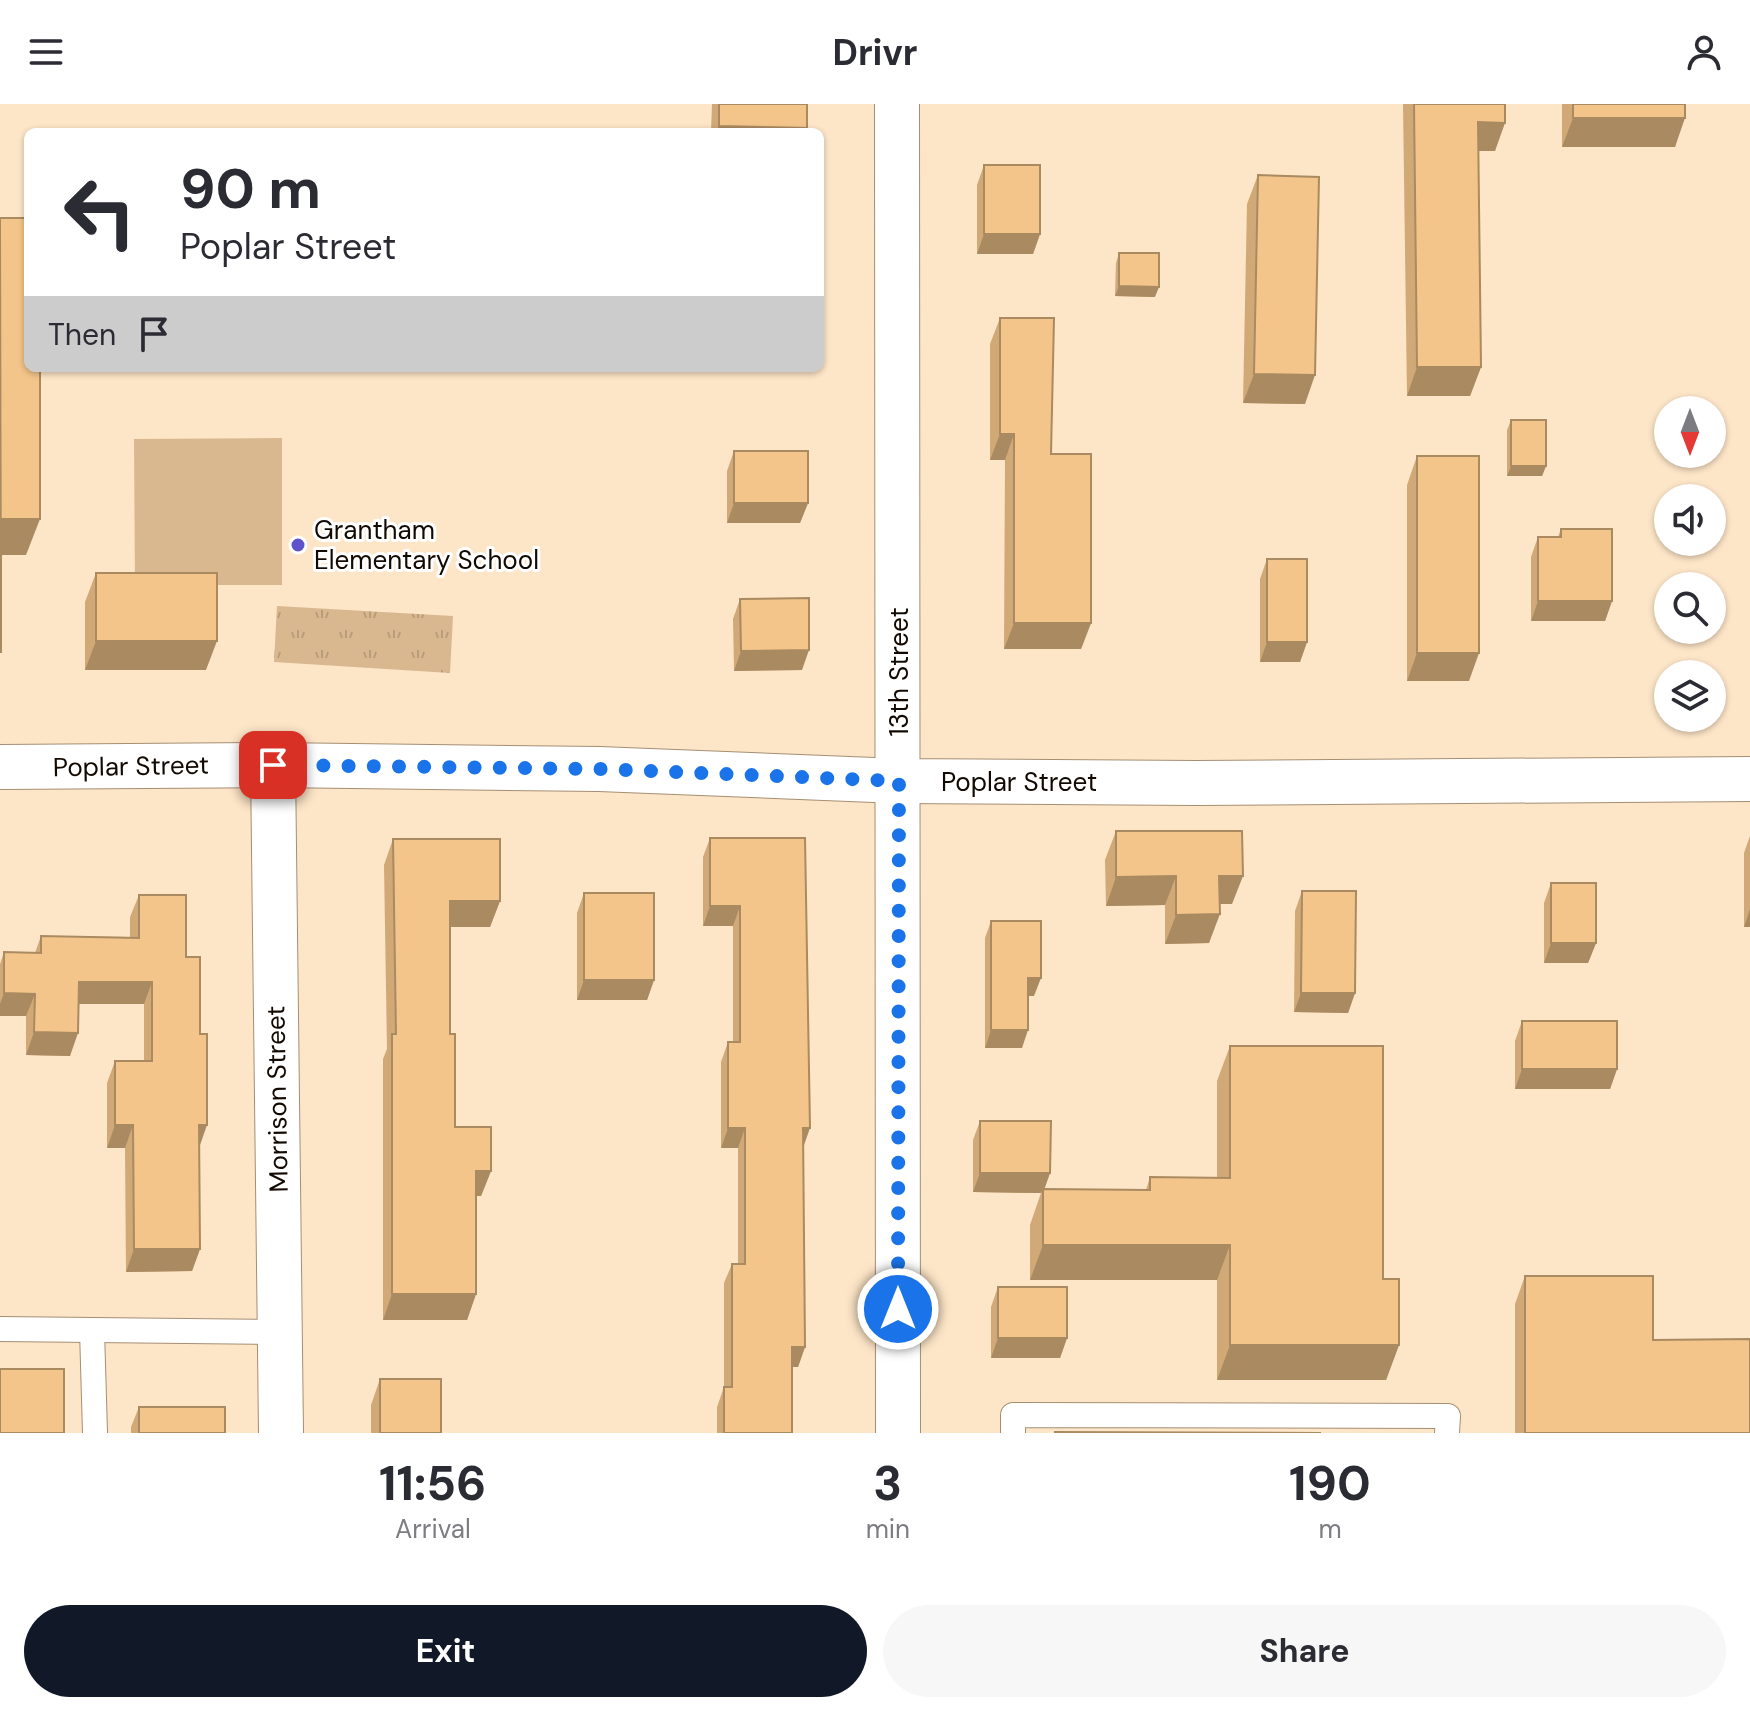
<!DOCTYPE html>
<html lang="en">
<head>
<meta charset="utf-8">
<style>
  :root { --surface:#fff; --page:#f7f7f7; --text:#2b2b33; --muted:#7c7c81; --accent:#111827 }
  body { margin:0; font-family:"DM Sans",sans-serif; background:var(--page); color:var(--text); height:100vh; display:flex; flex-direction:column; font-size:30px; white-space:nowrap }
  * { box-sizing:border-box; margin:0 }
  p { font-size:26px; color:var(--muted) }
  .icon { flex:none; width:44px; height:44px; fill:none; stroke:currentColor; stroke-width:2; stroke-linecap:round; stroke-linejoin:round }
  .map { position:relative; height:1329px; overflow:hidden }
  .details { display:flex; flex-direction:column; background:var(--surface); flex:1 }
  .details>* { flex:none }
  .banner { position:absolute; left:24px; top:24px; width:800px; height:244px; border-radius:12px; box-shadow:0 2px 6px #0004; background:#fff; color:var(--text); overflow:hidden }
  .needle { width:52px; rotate:180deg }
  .fabs { position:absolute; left:1654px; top:292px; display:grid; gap:16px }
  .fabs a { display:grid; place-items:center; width:72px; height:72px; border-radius:50%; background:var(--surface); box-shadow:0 2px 6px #0004; font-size:40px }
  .pin { position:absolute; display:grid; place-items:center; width:68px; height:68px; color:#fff; margin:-34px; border-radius:16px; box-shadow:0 4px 12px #0006 }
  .me { position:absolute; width:88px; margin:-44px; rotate:0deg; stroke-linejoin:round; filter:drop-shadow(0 0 6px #0008) }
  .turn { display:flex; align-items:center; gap:28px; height:168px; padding:0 24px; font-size:36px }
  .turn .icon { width:104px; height:104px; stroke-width:2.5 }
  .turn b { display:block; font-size:56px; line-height:68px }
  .then { display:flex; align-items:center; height:76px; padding:0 24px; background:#0003; gap:16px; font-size:30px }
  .eta { display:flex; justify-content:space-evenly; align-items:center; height:136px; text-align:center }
  .eta b { font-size:48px; font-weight:700; line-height:56px }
  .button { display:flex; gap:16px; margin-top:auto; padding:16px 24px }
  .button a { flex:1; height:92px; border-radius:48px; background:var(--accent); color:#fff; font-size:32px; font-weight:700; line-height:92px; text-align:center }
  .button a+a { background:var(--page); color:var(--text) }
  header { display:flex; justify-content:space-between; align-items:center; height:104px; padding:0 24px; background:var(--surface); font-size:36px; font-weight:700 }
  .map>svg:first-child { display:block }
</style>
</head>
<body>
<header><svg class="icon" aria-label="menu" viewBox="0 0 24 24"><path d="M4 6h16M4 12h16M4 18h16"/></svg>Drivr<svg class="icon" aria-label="person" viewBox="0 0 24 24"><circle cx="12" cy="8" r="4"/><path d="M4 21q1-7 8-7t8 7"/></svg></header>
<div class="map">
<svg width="1750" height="1329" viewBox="0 0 1750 1329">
  <defs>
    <pattern id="grass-tufts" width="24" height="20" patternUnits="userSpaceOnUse" patternTransform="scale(2)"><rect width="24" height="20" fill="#d9b890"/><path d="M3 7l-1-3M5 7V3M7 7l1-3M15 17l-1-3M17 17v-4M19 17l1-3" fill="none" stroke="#b99d7b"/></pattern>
  </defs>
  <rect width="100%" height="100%" fill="#fde5c7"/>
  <path fill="url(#grass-tufts)" d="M277 502 453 512 450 569 274 558Z"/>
  <path fill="#d9b890" d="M282 334V481H135L134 335Z"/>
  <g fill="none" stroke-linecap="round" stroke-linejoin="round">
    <defs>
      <g id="service">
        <path d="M0 1225 280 1228"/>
        <path d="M92 1226 95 1329"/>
        <path d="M1013 1329V1311L1448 1312 1447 1329"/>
      </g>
      <g id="minor">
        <path d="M273 661 281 1329"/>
        <path d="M0 663 273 661 599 665 899 677 1196 679 1750 675"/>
      </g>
      <path id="secondary" d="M897 0 898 1329"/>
    </defs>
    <use href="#service" stroke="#a58f73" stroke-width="26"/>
    <use href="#minor" stroke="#a58f73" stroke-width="46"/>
    <use href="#secondary" stroke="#a58f73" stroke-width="46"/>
    <use href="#service" stroke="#fff" stroke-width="24"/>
    <use href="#minor" stroke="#fff" stroke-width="44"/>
    <use href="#secondary" stroke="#fff" stroke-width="44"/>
  </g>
  <g fill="#d1a977">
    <path d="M712 0H807L806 28H711Z"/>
    <path d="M1403 0H1505L1495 47H1478L1481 263 1470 292H1407Z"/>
    <path d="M1562 0H1685L1675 43H1562Z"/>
    <path d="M984 61 1040 130 1033 150H977V81Z"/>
    <path d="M1258 71 1305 300 1243 299 1247 100Z"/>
    <path d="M1119 149 1155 193 1115 192 1116 159Z"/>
    <path d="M1000 214 1051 350 1091 519 1081 545H1004L1005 356H990V240Z"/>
    <path d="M1511 316 1546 362 1542 372H1507V326Z"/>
    <path d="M734 347 808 399 800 419H727V367Z"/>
    <path d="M1417 352 1469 577H1407V381Z"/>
    <path d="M1561 425 1612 497 1605 517H1531V453L1538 433H1558Z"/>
    <path d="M1267 455 1307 538 1300 558H1260V475Z"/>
    <path d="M96 469 206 566H85V498Z"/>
    <path d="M740 495 802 566 734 567 733 515Z"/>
    <path d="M1116 727 1232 800H1220L1209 839 1165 840V801L1106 802 1105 756Z"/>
    <path d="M1750 732V823H1744V749Z"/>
    <path d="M710 734H805L803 1044 805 1243 798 1263H792V1329H717V1303L724 1283V1179L732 1160H738V1044H721V958L728 938H733V822H703V753Z"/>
    <path d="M393 735 500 797 490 823H450V930L455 1023 491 1067 481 1092H476V1190L467 1216H383V955L387 945 384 761Z"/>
    <path d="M1551 779 1596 839 1588 859H1544V799Z"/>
    <path d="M1302 787 1355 889 1348 909 1294 908 1295 807Z"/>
    <path d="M584 789 654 876 647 896H577V809Z"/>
    <path d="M139 791 186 853 199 1043 200 1145 192 1167 126 1168 125 1044H107V979L115 957H144V900H78L70 952 26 951V912H0V860L4 848 35 849 41 832 130 833V813Z"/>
    <path d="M991 817 1034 892H1028L1022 944H985V834Z"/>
    <path d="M1522 917 1617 965 1610 985H1515V937Z"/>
    <path d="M1230 942 1383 1175 1399 1241 1386 1276H1217V1176H1030V1121L1041 1089 973 1088V1036L980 1017 1050 1069 1044 1085 1146 1086 1150 1073 1217 1074V977Z"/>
    <path d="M1525 1172 1653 1236 1750 1329H1515V1200Z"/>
    <path d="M998 1183 1067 1234 1060 1254H991V1203Z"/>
    <path d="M380 1275 441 1329H371V1301Z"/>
    <path d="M139 1303 225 1329H131V1323Z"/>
  </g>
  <g fill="#aa8a61">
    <path d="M1573 14H1685L1675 43H1562Z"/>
    <path d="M1478 18 1505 19 1495 47H1468Z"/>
    <path d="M719 22 807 24 806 28H716Z"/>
    <path d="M984 130H1040L1033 150H977Z"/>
    <path d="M1119 182 1159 183 1155 193 1115 192Z"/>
    <path d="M1417 263H1481L1470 292H1407Z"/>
    <path d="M1254 270 1315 271 1305 300 1243 299Z"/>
    <path d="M1000 330H1014L1005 356H990Z"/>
    <path d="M1511 362H1546L1542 372H1507Z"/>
    <path d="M734 399H808L800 419H727Z"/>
    <path d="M1 415H40L26 451H0Z"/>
    <path d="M1538 497H1612L1605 517H1531Z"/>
    <path d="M1014 519H1091L1081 545H1004Z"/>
    <path d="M96 537H217L206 566H85Z"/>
    <path d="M1267 538H1307L1300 558H1260Z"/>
    <path d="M809 546 802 566 734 567 741 547Z"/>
    <path d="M1417 549H1479L1469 577H1407Z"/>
    <path d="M1176 772 1165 801 1106 802 1116 773Z"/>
    <path d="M1219 772H1243L1232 800H1209Z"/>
    <path d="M450 797H500L490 823H440Z"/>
    <path d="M710 802H740L733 822H703Z"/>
    <path d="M1750 805V823H1744Z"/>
    <path d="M1220 810 1209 839 1165 840 1176 811Z"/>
    <path d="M1551 839H1596L1588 859H1544Z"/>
    <path d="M1028 874H1041L1034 892H1022Z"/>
    <path d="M584 876H654L647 896H577Z"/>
    <path d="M79 878H152L144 900H70Z"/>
    <path d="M4 889 35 890 26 912H0V900Z"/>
    <path d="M1301 889H1355L1348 909 1294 908Z"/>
    <path d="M991 926H1028L1022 944H985Z"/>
    <path d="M34 928 78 929 70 952 26 951Z"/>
    <path d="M1522 965H1617L1610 985H1515Z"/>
    <path d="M115 1021H133L125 1044H107Z"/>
    <path d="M199 1021H207L199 1044Z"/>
    <path d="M728 1024H745L738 1044H721Z"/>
    <path d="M803 1024H810L803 1044Z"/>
    <path d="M476 1067H491L481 1092H467Z"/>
    <path d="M980 1069H1050L1043 1089V1085L1041 1089 973 1088Z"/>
    <path d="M1043 1141H1230L1217 1176H1030Z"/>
    <path d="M134 1145H200L192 1167 126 1168Z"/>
    <path d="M392 1190H476L467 1216H383Z"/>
    <path d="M998 1234H1067L1060 1254H991Z"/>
    <path d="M1230 1241H1399L1386 1276H1217Z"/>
    <path d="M792 1243H805L798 1263H785Z"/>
  </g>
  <g fill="#f3c58a" stroke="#aa8a61" stroke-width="2">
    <path d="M719 0H807V24L719 22Z"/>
    <path d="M1414 0H1505V19L1478 18 1481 263H1417Z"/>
    <rect x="1573" y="0" width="112" height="14"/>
    <rect x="984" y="61" width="56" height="69"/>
    <path d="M1258 71 1319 73 1315 271 1254 270Z"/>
    <path d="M0 114H28V264H40V415H1V549Z"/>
    <path d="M1119 149H1159V183L1119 182Z"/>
    <path d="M1000 214H1054L1051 350H1091V519H1014V330H1000Z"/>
    <rect x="1511" y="316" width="35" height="46"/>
    <rect x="734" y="347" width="74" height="52"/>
    <rect x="1417" y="352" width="62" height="197"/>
    <path d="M1561 425H1612V497H1538V433H1561Z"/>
    <rect x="1267" y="455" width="40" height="83"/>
    <rect x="96" y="469" width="121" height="68"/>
    <path d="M809 494V546L741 547 740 495Z"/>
    <path d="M1116 727H1242L1243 772H1219L1220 810 1176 811V772L1116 773Z"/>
    <path d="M710 734H805L810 1024H803L805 1243H792V1329H724V1283H732V1160H745V1024H728V938H740V802H710Z"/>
    <path d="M393 735H500V797H450V930H455V1023H491V1067H476V1190H392V930H396Z"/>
    <rect x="1551" y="779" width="45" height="60"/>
    <path d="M1302 787H1356L1355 889H1301Z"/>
    <rect x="584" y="789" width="70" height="87"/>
    <path d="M139 791H186V853H200V930H207V1021H199L200 1145H134L133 1021H115V957H152V878H79L78 929 34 928 35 890 4 889V848L41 849V832L139 834Z"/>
    <path d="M991 817H1041V874H1028V926H991Z"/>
    <rect x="1522" y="917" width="95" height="48"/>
    <path d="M1230 942H1383V1175H1399V1241H1230V1141H1043V1085L1150 1086V1073L1230 1074Z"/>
    <path d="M980 1017H1051L1050 1069H980Z"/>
    <path d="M1525 1172H1653V1236L1750 1235V1329H1525Z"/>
    <rect x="998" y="1183" width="69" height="51"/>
    <rect x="0" y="1265" width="64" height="64"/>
    <rect x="380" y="1275" width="61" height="54"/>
    <rect x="139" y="1303" width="86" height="26"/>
    <path d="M1055 1328 1321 1329H1055Z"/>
  </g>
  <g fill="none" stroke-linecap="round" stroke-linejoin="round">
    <path stroke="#1a73e8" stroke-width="14" stroke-dasharray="0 25.2" d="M273 661 599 665 899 677 898 1205"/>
  </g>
  <circle fill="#5e53cb" stroke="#fff" stroke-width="3" cx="298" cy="441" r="8"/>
  <g text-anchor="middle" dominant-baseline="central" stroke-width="6" stroke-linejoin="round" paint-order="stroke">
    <g font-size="26" fill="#120a02" stroke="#fff" text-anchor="start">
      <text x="314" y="426">Grantham<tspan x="314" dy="30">Elementary School</tspan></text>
    </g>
    <g font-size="26" fill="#120a02" stroke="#fff">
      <text transform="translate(899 568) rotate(-90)">13th Street</text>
      <text transform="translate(131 662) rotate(-1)">Poplar Street</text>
      <text x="1019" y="678">Poplar Street</text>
      <text transform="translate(277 995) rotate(-91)">Morrison Street</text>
    </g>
  </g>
</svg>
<div class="fabs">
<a><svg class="needle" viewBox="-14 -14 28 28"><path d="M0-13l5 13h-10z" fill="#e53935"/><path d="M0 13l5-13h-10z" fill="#7c7c81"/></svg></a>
<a><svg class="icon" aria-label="sound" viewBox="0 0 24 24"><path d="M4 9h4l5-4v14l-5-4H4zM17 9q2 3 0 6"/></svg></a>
<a><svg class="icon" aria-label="search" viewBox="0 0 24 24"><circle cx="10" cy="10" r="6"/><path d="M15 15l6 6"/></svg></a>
<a><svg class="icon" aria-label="layers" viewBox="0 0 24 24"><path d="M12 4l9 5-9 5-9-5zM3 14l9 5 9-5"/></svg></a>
</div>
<div class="pin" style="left:273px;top:661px;background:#d93025"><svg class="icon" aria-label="arrive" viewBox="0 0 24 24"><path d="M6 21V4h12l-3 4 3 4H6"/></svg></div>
<svg class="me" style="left:898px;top:1205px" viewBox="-20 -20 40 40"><circle r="17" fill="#1a73e8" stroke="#fff" stroke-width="3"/><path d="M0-11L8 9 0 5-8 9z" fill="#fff"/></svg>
<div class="banner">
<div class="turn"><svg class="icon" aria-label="left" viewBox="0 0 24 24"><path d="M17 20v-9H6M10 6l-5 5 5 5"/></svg><div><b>90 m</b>Poplar Street</div></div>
<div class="then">Then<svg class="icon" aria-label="arrive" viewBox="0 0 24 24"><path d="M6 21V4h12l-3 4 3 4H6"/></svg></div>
</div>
</div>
<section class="details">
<div class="eta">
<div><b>11:56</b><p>Arrival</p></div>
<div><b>3</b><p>min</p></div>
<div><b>190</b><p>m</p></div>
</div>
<div class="button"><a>Exit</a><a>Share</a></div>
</section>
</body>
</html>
